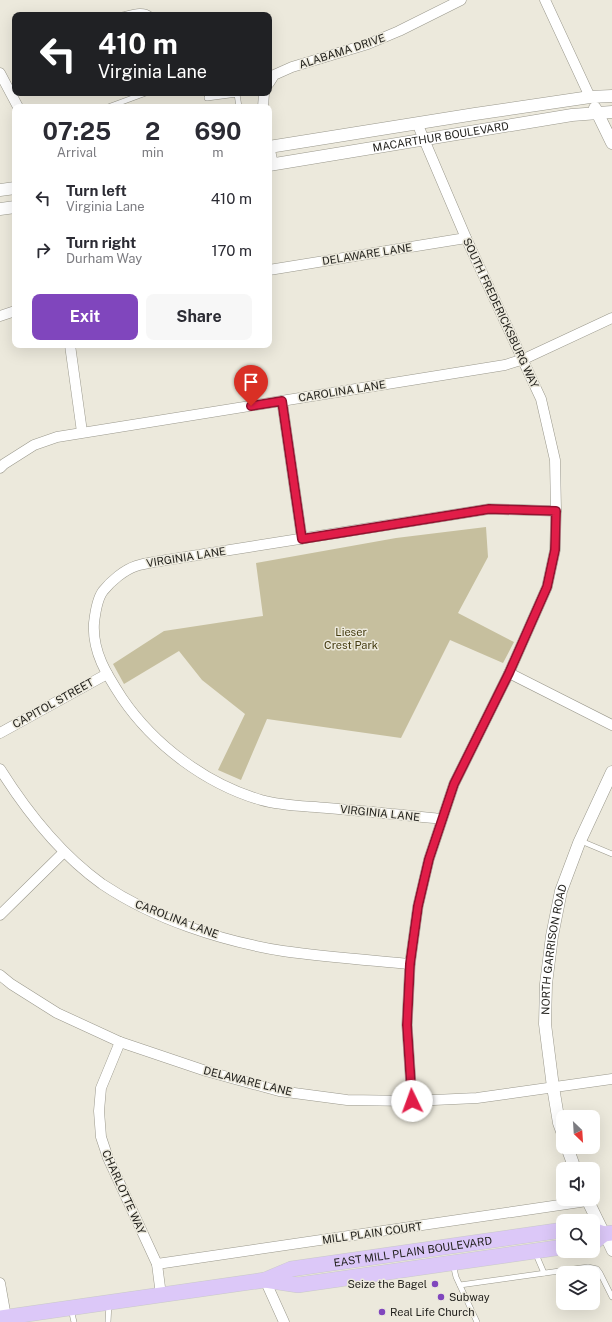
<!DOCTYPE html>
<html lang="en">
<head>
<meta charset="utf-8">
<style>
  :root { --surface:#fff; --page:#f7f7f7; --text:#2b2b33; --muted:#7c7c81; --accent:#8046bd }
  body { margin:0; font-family:"Public Sans",sans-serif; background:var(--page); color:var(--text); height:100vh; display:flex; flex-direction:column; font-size:15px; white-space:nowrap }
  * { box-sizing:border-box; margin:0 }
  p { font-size:13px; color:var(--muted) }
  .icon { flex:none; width:22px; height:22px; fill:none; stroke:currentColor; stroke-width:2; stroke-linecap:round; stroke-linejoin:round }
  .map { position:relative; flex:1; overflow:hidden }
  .side { position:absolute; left:12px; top:104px; width:260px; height:244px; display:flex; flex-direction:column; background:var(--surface); border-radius:8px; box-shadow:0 4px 16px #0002 }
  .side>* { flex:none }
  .top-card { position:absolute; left:12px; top:12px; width:260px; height:84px; border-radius:8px; box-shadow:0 4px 16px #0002; background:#202124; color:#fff; overflow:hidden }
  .needle { width:26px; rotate:155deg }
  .tools { position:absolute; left:556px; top:1110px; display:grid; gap:8px }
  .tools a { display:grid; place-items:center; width:44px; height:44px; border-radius:8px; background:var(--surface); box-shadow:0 4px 16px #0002; font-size:20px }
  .pin { position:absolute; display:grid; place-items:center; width:34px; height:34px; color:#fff; margin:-41px -17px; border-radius:50% 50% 50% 0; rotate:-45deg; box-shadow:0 0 4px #0007 }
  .pin .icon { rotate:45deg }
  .me { position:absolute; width:44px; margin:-22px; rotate:357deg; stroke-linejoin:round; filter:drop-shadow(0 0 3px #0008) }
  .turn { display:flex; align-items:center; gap:14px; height:84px; padding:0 20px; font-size:18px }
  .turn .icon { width:52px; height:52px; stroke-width:2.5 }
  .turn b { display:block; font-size:28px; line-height:34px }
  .eta { display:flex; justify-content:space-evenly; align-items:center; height:68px; text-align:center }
  .eta b { font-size:24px; font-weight:700; line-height:28px }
  .button { display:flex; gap:8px; margin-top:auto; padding:8px 20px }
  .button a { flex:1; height:46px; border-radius:8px; background:var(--accent); color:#fff; font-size:16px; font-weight:700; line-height:46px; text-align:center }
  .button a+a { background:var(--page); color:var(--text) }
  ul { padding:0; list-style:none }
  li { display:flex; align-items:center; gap:12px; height:52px; padding:0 20px }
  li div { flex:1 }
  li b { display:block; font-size:15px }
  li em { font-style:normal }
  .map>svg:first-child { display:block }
</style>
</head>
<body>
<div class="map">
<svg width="612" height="1322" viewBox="0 0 612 1322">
  <rect width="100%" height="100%" fill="#ece9dc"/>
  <path fill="#c6bf9e" d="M486 527 488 557 458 613 514 642 503 663 450 640 401 738 267 719 241 780 218 770 245 714 202 680 179 651 124 684 113 664 164 631 263 616 256 563 396 538Z"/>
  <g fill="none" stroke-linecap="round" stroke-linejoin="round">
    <defs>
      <g id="service">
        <path d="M122 15C131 13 143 8 151 15"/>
        <path d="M207 98 237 94 239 107"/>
        <path d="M108 107 146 93"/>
        <path d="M581 841 612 854"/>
        <path d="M535 1252 544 1273"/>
        <path d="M453 1264 456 1277 477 1322"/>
        <path d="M460 1285 588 1267 597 1269 600 1273 612 1297"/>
        <path d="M71 1309 74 1322"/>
        <path d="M108 1322 109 1303"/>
      </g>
      <g id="minor">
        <path d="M545 0 590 97"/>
        <path d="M0 73 18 107"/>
        <path d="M269 83 274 75 292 67 368 44 399 31 461 0"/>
        <path d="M263 107 264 93"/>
        <path d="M269 145 273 165"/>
        <path d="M269 270 466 238"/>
        <path d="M0 316 15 311"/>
        <path d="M70 345 82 432"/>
        <path d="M282 401 302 539"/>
        <path d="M0 468 4 464 34 445 57 437 505 365 524 359 612 318"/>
        <path d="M509 673 612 725"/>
        <path d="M0 733 107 674"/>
        <path d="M0 769C27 812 60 854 102 884 154 919 221 941 283 951 325 957 368 960 410 964"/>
        <path d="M442 819C403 815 365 811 327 808 305 806 282 806 261 800 206 784 154 745 122 698 107 675 92 652 94 623 95 614 97 599 103 591 111 581 124 570 136 566 142 564 148 563 154 562L489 509 556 511"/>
        <path d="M0 915 64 852"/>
        <path d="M0 975 11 984 57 1013 120 1042 206 1071 279 1091 347 1100 412 1101 477 1098 612 1079"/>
        <path d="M120 1042 101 1088 99 1111 101 1137 108 1158 157 1264 161 1295"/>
        <path d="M412 1101 407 1025 410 964 418 906 429 859 454 784 509 673 547 587 555 550 556 511 555 460 541 399 466 238 417 123"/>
        <path d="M604 1234 612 1251"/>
        <path d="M157 1264 587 1201"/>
        <path d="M265 1280 284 1322"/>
        <path d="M0 1283 6 1317"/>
      </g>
      <g id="tertiary">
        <path d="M595 108 612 143"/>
        <path d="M269 147 475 114 590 97 612 96"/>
        <path id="s1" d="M269 165 572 115 612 112"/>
        <path d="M0 190 15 188"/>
        <path d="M0 209 15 207"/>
        <path id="s2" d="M563 1134 559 1123 553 1087 545 1024 546 984 552 936 561 891 579 843 612 772"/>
        <path d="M567 1147 575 1169"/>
        <path d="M587 1199 604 1234"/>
      </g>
      <g id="primary">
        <path d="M593 1230 604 1234 612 1233"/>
        <path d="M593 1243 604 1234"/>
        <path d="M265 1280 298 1285 563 1247"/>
        <path id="s3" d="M0 1318 265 1280 291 1269 563 1230"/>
      </g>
    </defs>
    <use href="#service" stroke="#9a988c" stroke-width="6"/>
    <use href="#minor" stroke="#9a988c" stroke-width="11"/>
    <use href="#tertiary" stroke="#9a988c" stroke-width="13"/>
    <use href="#primary" stroke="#c9c9c8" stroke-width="16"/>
    <use href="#service" stroke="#fff" stroke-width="5"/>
    <use href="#minor" stroke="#fff" stroke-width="10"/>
    <use href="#tertiary" stroke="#fff" stroke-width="12"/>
    <use href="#primary" stroke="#dcc8f8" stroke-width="15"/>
  </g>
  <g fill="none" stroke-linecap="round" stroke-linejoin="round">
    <defs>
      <path id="route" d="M251 406 282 401 302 539 489 509 556 511 555 550 547 587 509 673 454 784 429 859 418 906 410 964 407 1025 412 1101"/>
    </defs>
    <use href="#route" stroke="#92132f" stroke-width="10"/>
    <use href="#route" stroke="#e11d48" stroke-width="7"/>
  </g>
  <g fill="#8046bd" stroke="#ece9dc" stroke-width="1.5">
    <circle cx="435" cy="1284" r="4"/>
    <circle cx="441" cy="1297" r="4"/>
    <circle cx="382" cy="1312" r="4"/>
  </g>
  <g text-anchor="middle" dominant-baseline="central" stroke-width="3" stroke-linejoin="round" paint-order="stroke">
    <g font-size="11" fill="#1f1e1a" stroke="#ece9dc">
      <text transform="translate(342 51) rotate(-18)">ALABAMA DRIVE</text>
      <text stroke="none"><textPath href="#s1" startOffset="174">MACARTHUR BOULEVARD</textPath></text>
      <text transform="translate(367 254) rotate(-9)">DELAWARE LANE</text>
      <text transform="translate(501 313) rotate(65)">SOUTH FREDERICKSBURG WAY</text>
      <text transform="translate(342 391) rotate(-9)">CAROLINA LANE</text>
      <text transform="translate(186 557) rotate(-9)">VIRGINIA LANE</text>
      <text transform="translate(53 703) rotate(-29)">CAPITOL STREET</text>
      <text transform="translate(380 813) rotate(6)">VIRGINIA LANE</text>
      <text transform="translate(177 919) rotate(21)">CAROLINA LANE</text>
      <text stroke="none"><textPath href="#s2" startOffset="187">NORTH GARRISON ROAD</textPath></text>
      <text transform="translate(248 1081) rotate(14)">DELAWARE LANE</text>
      <text transform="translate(124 1192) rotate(66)">CHARLOTTE WAY</text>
      <text transform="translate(372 1233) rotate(-8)">MILL PLAIN COURT</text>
      <text stroke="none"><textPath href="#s3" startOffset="419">EAST MILL PLAIN BOULEVARD</textPath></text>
    </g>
    <g font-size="11" fill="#433a0f" stroke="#ece9dc">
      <text x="351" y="632">Lieser<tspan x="351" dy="13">Crest Park</tspan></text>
    </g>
    <g font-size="11" fill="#1f1e1a" stroke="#ece9dc" text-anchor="start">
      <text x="427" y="1284" text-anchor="end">Seize the Bagel</text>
      <text x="449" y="1297">Subway</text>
      <text x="390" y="1312">Real Life Church</text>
    </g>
  </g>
</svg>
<div class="tools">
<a><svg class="needle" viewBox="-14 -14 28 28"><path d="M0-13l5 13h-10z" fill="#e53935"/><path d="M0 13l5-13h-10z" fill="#7c7c81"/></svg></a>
<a><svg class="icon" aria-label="sound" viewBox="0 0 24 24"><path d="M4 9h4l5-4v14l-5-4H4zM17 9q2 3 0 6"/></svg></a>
<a><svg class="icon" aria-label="search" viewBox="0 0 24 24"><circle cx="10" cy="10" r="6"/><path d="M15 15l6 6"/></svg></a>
<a><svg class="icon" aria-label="layers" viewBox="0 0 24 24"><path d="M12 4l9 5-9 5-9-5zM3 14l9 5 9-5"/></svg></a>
</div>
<div class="pin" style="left:251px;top:406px;background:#d93025"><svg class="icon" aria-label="arrive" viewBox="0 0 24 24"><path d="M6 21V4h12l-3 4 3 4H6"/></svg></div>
<svg class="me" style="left:412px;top:1101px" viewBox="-20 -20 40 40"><circle r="19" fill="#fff"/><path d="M0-13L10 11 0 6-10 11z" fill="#e11d48"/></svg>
<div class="top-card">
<div class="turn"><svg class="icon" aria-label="left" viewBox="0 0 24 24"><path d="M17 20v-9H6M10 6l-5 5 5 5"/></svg><div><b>410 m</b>Virginia Lane</div></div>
</div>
<section class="side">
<div class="eta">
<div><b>07:25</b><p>Arrival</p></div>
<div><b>2</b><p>min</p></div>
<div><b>690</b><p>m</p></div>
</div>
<ul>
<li><svg class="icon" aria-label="left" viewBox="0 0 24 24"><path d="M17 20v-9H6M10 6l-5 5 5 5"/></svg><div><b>Turn left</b><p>Virginia Lane</p></div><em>410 m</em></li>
<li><svg class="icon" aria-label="right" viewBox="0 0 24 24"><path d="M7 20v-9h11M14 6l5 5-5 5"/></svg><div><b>Turn right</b><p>Durham Way</p></div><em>170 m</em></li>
</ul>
<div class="button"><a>Exit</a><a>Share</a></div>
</section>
</div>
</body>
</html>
